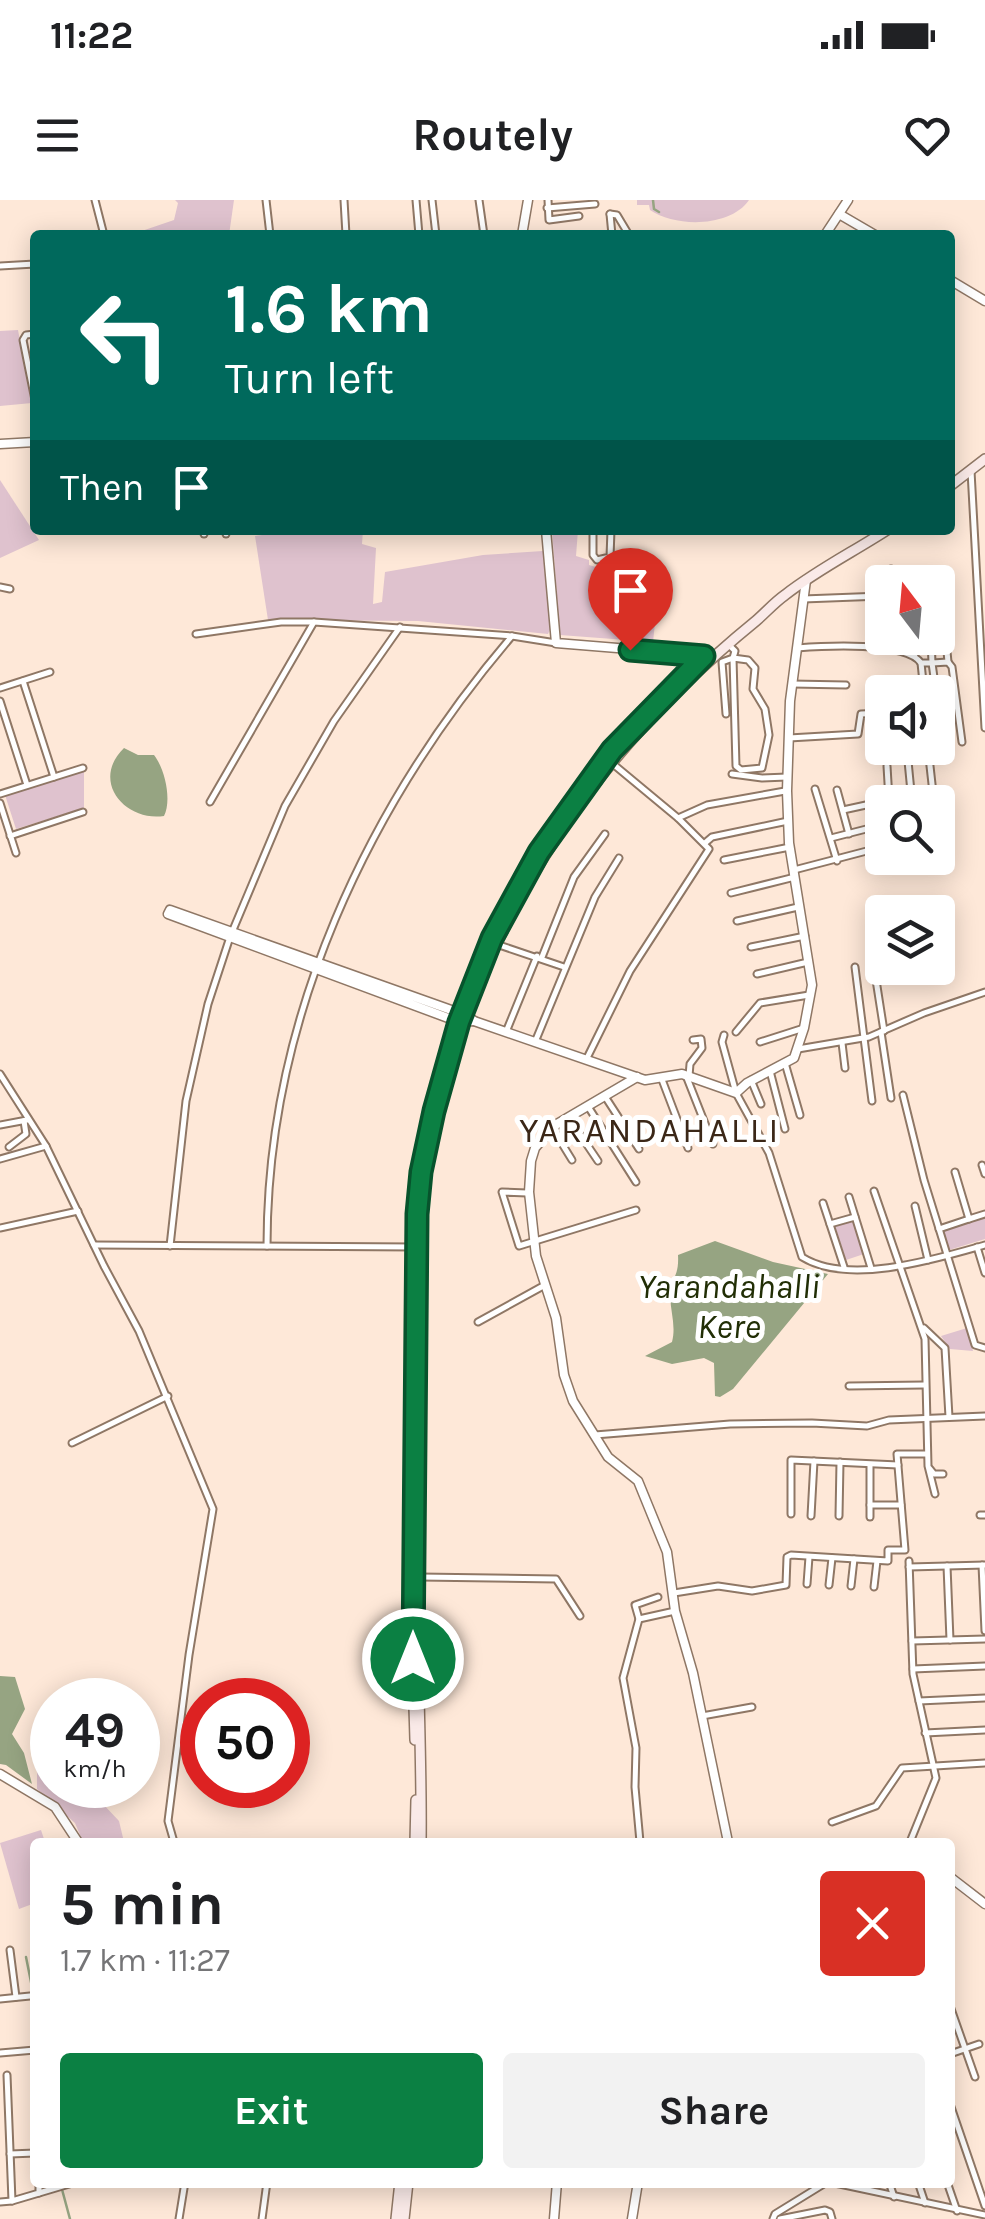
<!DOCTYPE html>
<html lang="en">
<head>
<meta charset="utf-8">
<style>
  :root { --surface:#fff; --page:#f2f2f2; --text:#202124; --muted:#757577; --accent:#0b8043 }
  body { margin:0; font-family:Karla,sans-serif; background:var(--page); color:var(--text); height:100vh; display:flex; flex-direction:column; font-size:38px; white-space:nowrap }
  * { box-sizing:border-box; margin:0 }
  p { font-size:32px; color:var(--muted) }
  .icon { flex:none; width:55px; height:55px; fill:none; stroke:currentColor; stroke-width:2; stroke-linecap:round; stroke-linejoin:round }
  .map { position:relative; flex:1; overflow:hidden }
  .panel { position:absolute; left:30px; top:1638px; width:925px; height:350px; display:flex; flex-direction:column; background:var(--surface); border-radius:10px; box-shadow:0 5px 25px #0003 }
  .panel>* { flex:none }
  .hud { position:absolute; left:30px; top:30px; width:925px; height:305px; border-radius:10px; box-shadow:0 5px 25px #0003; background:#00695c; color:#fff; overflow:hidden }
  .needle { width:65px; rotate:344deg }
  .fabs { position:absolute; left:865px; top:365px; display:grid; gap:20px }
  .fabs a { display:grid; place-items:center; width:90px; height:90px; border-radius:10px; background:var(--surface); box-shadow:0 5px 25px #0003; font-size:50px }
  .speed { position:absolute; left:30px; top:1478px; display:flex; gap:20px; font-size:50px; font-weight:700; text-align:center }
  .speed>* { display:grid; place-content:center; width:130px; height:130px; border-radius:50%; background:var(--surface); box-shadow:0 5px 25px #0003; line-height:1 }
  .speed small { font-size:25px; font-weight:400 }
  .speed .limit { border:15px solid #d22; background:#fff; color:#111 }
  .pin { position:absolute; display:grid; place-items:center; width:85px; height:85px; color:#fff; margin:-102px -42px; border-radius:50% 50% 50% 0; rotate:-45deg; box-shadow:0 0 10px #0007 }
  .pin .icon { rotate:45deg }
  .me { position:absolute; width:110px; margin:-55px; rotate:0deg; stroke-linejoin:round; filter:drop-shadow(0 0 8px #0008) }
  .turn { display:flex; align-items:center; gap:35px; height:210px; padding:0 30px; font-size:45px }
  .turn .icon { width:130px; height:130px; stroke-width:2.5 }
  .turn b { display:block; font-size:70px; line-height:85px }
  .then { display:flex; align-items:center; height:95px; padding:0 30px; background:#0003; gap:20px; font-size:38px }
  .round { display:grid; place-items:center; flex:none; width:105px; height:105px; border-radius:10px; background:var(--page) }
  .head { display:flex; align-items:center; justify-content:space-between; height:170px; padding:0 30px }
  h1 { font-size:60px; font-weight:700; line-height:75px }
  .action { display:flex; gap:20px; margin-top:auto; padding:20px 30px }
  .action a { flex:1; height:115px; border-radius:10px; background:var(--accent); color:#fff; font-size:40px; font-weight:700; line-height:115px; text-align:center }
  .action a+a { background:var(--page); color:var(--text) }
  .status { display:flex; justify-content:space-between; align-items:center; height:70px; padding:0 50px; background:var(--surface); direction:ltr }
  .status svg { height:28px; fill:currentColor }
  header { display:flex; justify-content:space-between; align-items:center; height:130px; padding:0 30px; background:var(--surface); font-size:45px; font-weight:700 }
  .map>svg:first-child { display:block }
</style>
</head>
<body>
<div class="status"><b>11:22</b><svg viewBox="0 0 49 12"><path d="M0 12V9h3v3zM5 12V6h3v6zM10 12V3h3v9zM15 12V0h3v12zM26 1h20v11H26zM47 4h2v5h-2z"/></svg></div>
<header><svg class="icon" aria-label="menu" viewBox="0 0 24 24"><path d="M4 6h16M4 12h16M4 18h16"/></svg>Routely<svg class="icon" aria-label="heart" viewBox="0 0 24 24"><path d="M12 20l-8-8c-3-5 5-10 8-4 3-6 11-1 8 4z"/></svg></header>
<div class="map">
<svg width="985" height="2019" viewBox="0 0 985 2019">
  <rect width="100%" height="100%" fill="#fee8d8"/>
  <g fill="#dfc2ce">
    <path d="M175 0H234L229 35H130L174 20 178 3Z"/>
    <path d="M637 0H749C731 27 676 28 650 10L649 5H637Z"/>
    <path d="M18 130 32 203 0 206V131Z"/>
    <path d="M0 280 39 340 0 358Z"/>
    <path d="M298 330H363L362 344 376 348 373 404 382 402 385 372 483 355 543 351 552 426 548 434 418 421 268 420 255 336Z"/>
    <path d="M552 330H578L576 356 589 360V365L659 385 653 442 560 435Z"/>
    <path d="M84 569V608L16 629 5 595Z"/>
    <path d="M985 1017V1039L949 1050 943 1030Z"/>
    <path d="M853 1020 864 1054 846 1060 835 1026Z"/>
    <path d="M967 1128 973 1151 950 1149 941 1136Z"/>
    <path d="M52 1567V1585H85L119 1621 124 1642H83L75 1623 37 1589V1569Z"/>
    <path d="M41 1630 45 1642H35V1703L19 1709 0 1643Z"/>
  </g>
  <g fill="#96a482">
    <path d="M124 548 138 555H154C165 569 172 600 164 616 125 622 90 581 124 548Z"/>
    <path d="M715 1041 773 1062 828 1074 733 1189 720 1197 715 1196 714 1163 704 1158 672 1164 645 1156 672 1142C677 1123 668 1107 671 1089 674 1074 679 1074 678 1055Z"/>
    <path d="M0 1476 15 1477 25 1509 12 1534 24 1553 32 1584 6 1565 0 1564Z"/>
  </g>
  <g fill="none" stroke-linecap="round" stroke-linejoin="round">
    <g stroke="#96a482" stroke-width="2.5">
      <path d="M653 0 654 9 659 12"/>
      <path d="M26 1757 35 1802"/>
      <path d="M60 1982 70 2019"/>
    </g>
    <defs>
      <g id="minor">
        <path d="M95 0 104 35"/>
        <path d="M266 0 270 35"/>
        <path d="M344 0 346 35"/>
        <path d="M416 0 419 35"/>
        <path d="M432 0 436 35"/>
        <path d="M479 0 484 35"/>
        <path d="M548 0 549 20 579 16"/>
        <path d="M547 8 595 4"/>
        <path d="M610 14 617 15 629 35"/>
        <path d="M610 14 612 35"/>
        <path d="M0 66 35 64"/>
        <path d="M35 134 26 135 23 140 35 200"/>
        <path d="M971 271 985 528"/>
        <path d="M204 330V334"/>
        <path d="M226 330V334"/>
        <path d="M593 330V355L597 360 610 357 611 330"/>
        <path d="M891 382V369"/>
        <path d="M0 387 10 389"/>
        <path d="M938 395H946"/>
        <path d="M803 399 882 396"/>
        <path d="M945 431 948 462"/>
        <path d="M196 434 281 422H314L512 436 556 443"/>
        <path d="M915 438V454"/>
        <path d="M931 438 932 463 948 462 952 467 962 542"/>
        <path d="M797 448C823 446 906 441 921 463H932L936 492"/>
        <path d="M921 463 924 492"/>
        <path d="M23 481 54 577"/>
        <path d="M792 484 846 485"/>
        <path d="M0 488 50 472"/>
        <path d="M0 501 27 585"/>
        <path d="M938 504 940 526"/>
        <path d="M726 514 722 462 733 458 736 566 741 570 762 568 769 535 765 509 753 489 755 468 748 460 733 458 735 451 730 446"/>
        <path d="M789 538 858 534 861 514 882 513"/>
        <path d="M928 548 934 602"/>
        <path d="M908 561 912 602"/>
        <path d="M887 566 889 600"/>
        <path d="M732 574 762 578 787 577"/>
        <path d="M815 589 837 661"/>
        <path d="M837 590 849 634"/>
        <path d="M0 594 83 568"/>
        <path d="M210 602 314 422"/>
        <path d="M0 603 16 653"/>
        <path d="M843 610 889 600"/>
        <path d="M678 618 707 605 785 591"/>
        <path d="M938 631V635"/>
        <path d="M10 636 83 612"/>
        <path d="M831 638 882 625"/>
        <path d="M705 643 712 637 788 621"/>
        <path d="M724 660 790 647"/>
        <path d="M794 670 882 647"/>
        <path d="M731 693 795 677"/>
        <path d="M737 721 798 707"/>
        <path d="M496 744 564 767"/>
        <path d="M751 747 805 736"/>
        <path d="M542 757 574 677 605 634"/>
        <path d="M855 767 872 901"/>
        <path d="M874 767 884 831"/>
        <path d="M757 774 808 762"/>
        <path d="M506 832 537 756"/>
        <path d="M736 832 760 803 809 795"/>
        <path d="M881 832 891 898"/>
        <path d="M724 835 722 842 736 893 769 953 802 1057C848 1086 936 1059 985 1045"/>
        <path d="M535 842 595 697 619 658"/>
        <path d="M760 842 804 828"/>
        <path d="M842 843 845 868"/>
        <path d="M798 849 869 837 924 813 985 792"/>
        <path d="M587 858 630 771 709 649 678 618 613 564"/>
        <path d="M785 863 800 915"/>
        <path d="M770 871 785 929"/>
        <path d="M0 874 46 946 104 1066 139 1131 213 1309 189 1455 168 1621 174 1642"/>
        <path d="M689 876 690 864 702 848 701 839 693 840"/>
        <path d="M661 877 688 948"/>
        <path d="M687 878 713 944"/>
        <path d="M751 880 761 904"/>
        <path d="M903 895 924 980 975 1145 985 1148"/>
        <path d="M606 898 639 949"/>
        <path d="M589 908 636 982"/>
        <path d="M569 918 598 961"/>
        <path d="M0 925 27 920"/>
        <path d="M553 929 572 960"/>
        <path d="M9 947 26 934 24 921"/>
        <path d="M0 959 46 946"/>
        <path d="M982 965 985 974"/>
        <path d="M955 972 969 1019 985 1014"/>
        <path d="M874 991 925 1139 928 1266 935 1294"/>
        <path d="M527 993 502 992 519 1046 636 1010"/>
        <path d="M849 997 871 1068"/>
        <path d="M823 1003 844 1067"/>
        <path d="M915 1006 928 1060"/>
        <path d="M830 1024 855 1017"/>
        <path d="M0 1028 78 1011"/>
        <path d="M939 1029 969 1019"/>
        <path d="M94 1045 416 1047"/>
        <path d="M170 1046 186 901 208 804 230 737 285 606 334 521 400 427"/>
        <path d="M267 1046C267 819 367 606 512 436"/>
        <path d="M977 1047 985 1073"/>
        <path d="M478 1122 545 1085"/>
        <path d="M924 1128 945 1148 949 1217"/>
        <path d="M849 1186 924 1185"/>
        <path d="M595 1235 730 1224 812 1223 867 1226 889 1220 985 1216"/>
        <path d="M72 1243 168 1196"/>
        <path d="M930 1269 934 1274H943"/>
        <path d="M870 1305H901"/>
        <path d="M791 1314V1260L898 1265"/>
        <path d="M980 1315H985"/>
        <path d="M811 1316 814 1261"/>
        <path d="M839 1316 840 1262"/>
        <path d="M870 1317V1265"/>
        <path d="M909 1361 913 1474 936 1578 910 1642"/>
        <path d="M982 1365 985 1431"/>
        <path d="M947 1366 950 1440"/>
        <path d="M909 1367 985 1365"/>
        <path d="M420 1377 556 1379 580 1416"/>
        <path d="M807 1384 809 1357"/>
        <path d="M829 1385 832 1358"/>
        <path d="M851 1386 854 1359"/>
        <path d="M874 1387 877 1361"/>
        <path d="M674 1393 718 1386 752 1391 786 1385 787 1357 791 1355 888 1361V1350H905L897 1254H927"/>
        <path d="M639 1419 635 1405 658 1397"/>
        <path d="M912 1441 985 1439"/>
        <path d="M913 1469 985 1466"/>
        <path d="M919 1501 985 1498"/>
        <path d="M702 1516 752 1507"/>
        <path d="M925 1533 985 1530"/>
        <path d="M832 1622 876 1606 902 1568 985 1563"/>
        <path d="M640 1642 635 1587 636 1548 623 1478 639 1419 675 1411"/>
        <path d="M10 1750 16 1797"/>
        <path d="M0 1799 30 1796"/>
        <path d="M950 1806 975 1877"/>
        <path d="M0 1853 35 1850"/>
        <path d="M950 1854 979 1844"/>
        <path d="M7 1875 12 2001 39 1993V1982"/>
        <path d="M950 1904 985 2006"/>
        <path d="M10 1954 35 1953"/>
        <path d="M830 1982 985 2015"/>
        <path d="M889 1982 894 1997"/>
        <path d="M918 1982 925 2003"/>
        <path d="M947 1982 957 2011"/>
        <path d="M39 1993 76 1982"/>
        <path d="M0 2002 12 2001"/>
        <path d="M179 2019 185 1982"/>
        <path d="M262 2019 267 1982"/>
        <path d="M773 2019 775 2014 827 1982"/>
        <path d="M780 2019 825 2010 830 2012 832 2019"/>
      </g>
      <g id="tertiary">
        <path d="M839 14 875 35"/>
        <path d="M522 35 528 0"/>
        <path d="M825 35 848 0"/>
        <path d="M950 80 985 101"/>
        <path d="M0 244 35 242"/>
        <path d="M546 330 556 443 703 455 708 459"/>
        <path d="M170 710 468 816 474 821 459 822 168 714Z"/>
        <path d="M474 821 645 880 682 874 736 893 747 883 794 858 804 828 812 785 789 643 787 591 790 501 806 380"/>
        <path d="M637 877 557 924 546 935 535 948 531 961 529 992 536 1056 556 1118 564 1175 573 1201 608 1257 638 1281 667 1352 675 1411 693 1473 728 1642"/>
        <path d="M0 1574 55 1607 78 1642"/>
        <path d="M950 1677 985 1704"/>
        <path d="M554 2019 557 1982"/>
        <path d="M632 2019 638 1982"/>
      </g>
      <g id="secondary">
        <path d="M950 286 985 259"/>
        <path d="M596 571 621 541"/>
        <path d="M444 873 459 822 504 715"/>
        <path d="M416 1105 415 1047 421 976"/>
        <path d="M414 1370 415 1185"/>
        <path d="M412 1440 415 1540"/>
        <path d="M415 1642 416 1600"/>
        <path d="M421 1642C422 1569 418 1496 418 1423 418 1345 420 1267 421 1189 421 1117 416 1041 427 970 464 742 581 563 757 420 767 411 775 402 785 395 817 370 853 352 887 330"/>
        <path d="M396 2019 400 1982"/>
        <path d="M404 2019 408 1982"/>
      </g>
    </defs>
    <use href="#minor" stroke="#8f7765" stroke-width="9"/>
    <use href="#tertiary" stroke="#8f7765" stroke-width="11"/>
    <use href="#secondary" stroke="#8f7765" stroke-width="12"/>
    <use href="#minor" stroke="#fff" stroke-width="5"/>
    <use href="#tertiary" stroke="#fff" stroke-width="8"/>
    <use href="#secondary" stroke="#faeae8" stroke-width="9"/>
  </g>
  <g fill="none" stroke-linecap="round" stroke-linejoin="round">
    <defs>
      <path id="route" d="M413 1459 417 1014 421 972 434 911 459 822 492 738 539 652 612 550 704 456 630 450"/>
    </defs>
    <use href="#route" stroke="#07532c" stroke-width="25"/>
    <use href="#route" stroke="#0b8043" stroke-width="18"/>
  </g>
  <g text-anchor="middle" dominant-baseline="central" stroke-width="10" stroke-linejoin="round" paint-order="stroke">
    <g font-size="35" letter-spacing="2.5" fill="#3b2717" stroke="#fff">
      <text x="650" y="930">YARANDAHALLI</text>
    </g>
    <g font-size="35" font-style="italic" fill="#212e05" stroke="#fff">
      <text x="729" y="1086">Yarandahalli<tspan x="729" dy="40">Kere</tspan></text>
    </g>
  </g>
</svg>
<div class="fabs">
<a><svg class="needle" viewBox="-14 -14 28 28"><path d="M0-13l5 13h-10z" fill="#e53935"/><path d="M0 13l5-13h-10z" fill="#757577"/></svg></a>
<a><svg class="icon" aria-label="sound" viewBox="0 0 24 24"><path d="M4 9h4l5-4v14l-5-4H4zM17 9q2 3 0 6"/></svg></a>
<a><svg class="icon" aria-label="search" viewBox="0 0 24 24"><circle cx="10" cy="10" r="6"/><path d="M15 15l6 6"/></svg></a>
<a><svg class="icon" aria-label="layers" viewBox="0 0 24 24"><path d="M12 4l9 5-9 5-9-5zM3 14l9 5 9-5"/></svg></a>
</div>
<div class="speed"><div>49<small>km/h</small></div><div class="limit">50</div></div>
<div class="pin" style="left:630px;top:450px;background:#d93025"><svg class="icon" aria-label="arrive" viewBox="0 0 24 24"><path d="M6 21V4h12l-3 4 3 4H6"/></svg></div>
<svg class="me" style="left:413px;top:1459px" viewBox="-20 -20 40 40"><circle r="17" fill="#0b8043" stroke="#fff" stroke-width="3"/><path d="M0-11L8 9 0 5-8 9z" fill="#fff"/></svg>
<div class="hud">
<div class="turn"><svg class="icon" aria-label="left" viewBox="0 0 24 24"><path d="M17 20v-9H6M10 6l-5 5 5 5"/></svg><div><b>1.6 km</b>Turn left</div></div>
<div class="then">Then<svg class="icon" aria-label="arrive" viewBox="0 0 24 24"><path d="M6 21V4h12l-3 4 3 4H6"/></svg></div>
</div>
<section class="panel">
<div class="head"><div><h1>5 min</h1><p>1.7 km · 11:27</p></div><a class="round" style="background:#d93025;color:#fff"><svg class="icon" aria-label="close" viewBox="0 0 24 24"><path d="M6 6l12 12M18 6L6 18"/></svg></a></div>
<div class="action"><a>Exit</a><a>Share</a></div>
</section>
</div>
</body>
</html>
